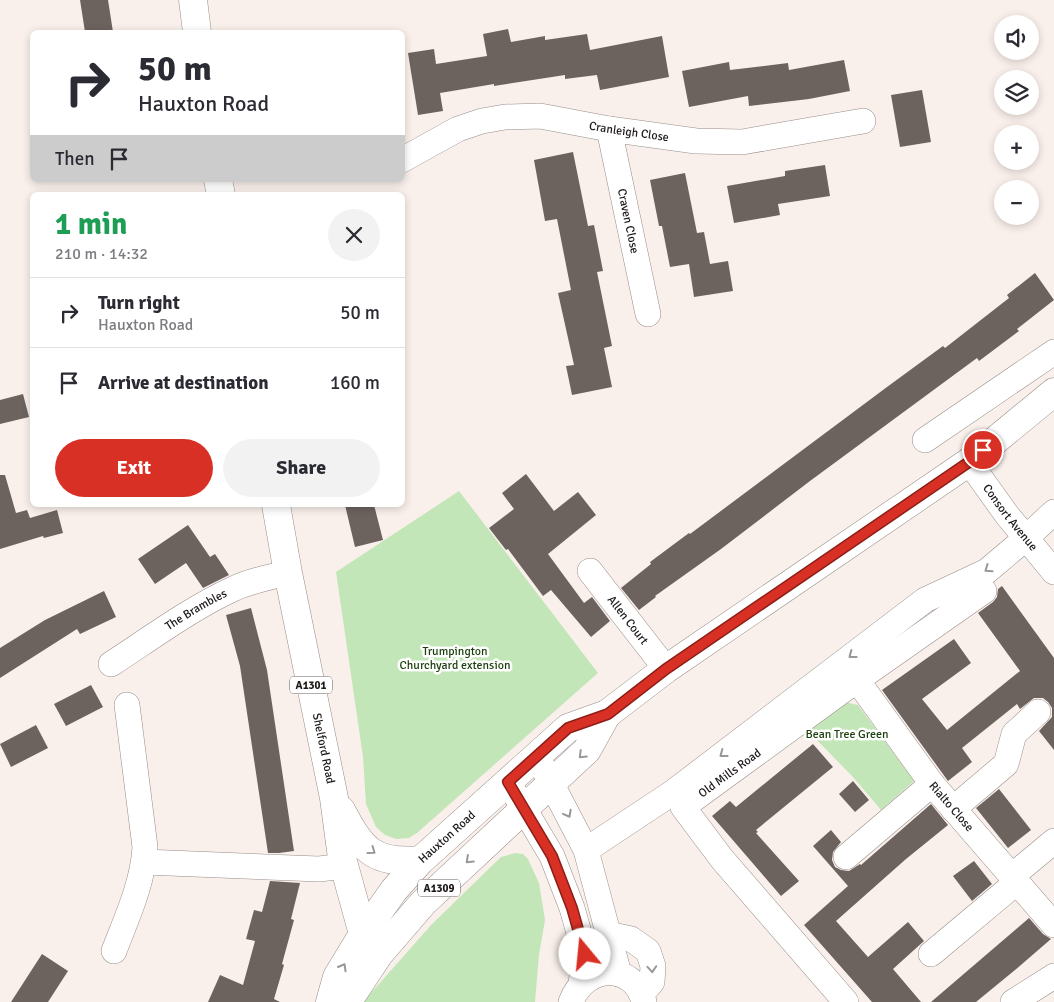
<!DOCTYPE html>
<html lang="en">
<head>
<meta charset="utf-8">
<style>
  :root { --surface:#fff; --page:#f2f2f3; --text:#2b2b33; --muted:#7c7c81; --line:#e1e1e2; --accent:#d93025 }
  body { margin:0; font-family:Signika,sans-serif; background:var(--page); color:var(--text); height:100vh; display:flex; flex-direction:column; font-size:19px; white-space:nowrap }
  * { box-sizing:border-box; margin:0 }
  p { font-size:16px; color:var(--muted) }
  .icon { flex:none; width:28px; height:28px; fill:none; stroke:currentColor; stroke-width:2; stroke-linecap:round; stroke-linejoin:round }
  .map { position:relative; flex:1; overflow:hidden }
  .drawer { position:absolute; left:30px; top:192px; width:375px; height:315px; display:flex; flex-direction:column; background:var(--surface); border-radius:8px; box-shadow:0 2px 8px #0003 }
  .drawer>* { flex:none }
  .banner { position:absolute; left:30px; top:30px; width:375px; height:152px; border-radius:8px; box-shadow:0 2px 8px #0003; background:#fff; color:var(--text); overflow:hidden }
  .controls { position:absolute; left:994px; top:15px; display:grid; gap:10px }
  .controls a { display:grid; place-items:center; width:45px; height:45px; border-radius:50%; background:var(--surface); box-shadow:0 2px 8px #0003; font-size:25px }
  .pin { position:absolute; display:grid; place-items:center; width:42px; height:42px; color:#fff; margin:-21px; border:2px solid #fff; border-radius:50%; box-shadow:0 1px 5px #0007 }
  .me { position:absolute; width:55px; margin:-28px; rotate:343deg; stroke-linejoin:round; filter:drop-shadow(0 0 4px #0008) }
  .turn { display:flex; align-items:center; gap:18px; height:105px; padding:0 25px; font-size:22px }
  .turn .icon { width:65px; height:65px; stroke-width:2.5 }
  .turn b { display:block; font-size:35px; line-height:42px }
  .then { display:flex; align-items:center; height:48px; padding:0 25px; background:#0003; gap:10px; font-size:19px }
  .round { display:grid; place-items:center; flex:none; width:52px; height:52px; border-radius:26px; background:var(--page) }
  .summary { display:flex; align-items:center; justify-content:space-between; height:85px; padding:0 25px }
  h1 { font-size:30px; font-weight:800; line-height:38px; color:#1e9e55 }
  .primary-button { display:flex; gap:10px; margin-top:auto; padding:10px 25px }
  .primary-button a { flex:1; height:58px; border-radius:30px; background:var(--accent); color:#fff; font-size:20px; font-weight:800; line-height:58px; text-align:center }
  .primary-button a+a { background:var(--page); color:var(--text) }
  ul { padding:0; list-style:none }
  li { display:flex; align-items:center; gap:15px; height:70px; padding:0 25px; border-top:1px solid var(--line) }
  li div { flex:1 }
  li b { display:block; font-size:19px }
  li em { font-style:normal }
  .map>svg:first-child { display:block }
</style>
</head>
<body>
<div class="map">
<svg width="1054" height="1002" viewBox="0 0 1054 1002">
  <rect width="100%" height="100%" fill="#faf0eb"/>
  <g fill="#c3e6b8">
    <path d="M459 491 598 673 417 833 409 838 396 839 385 835 376 827 366 804 363 757 336 572Z"/>
    <path d="M844 702 858 705 914 781 881 810 853 777 808 731Z"/>
    <path d="M515 853 523 854 528 859 539 883 545 920 539 955 535 1002H363L432 924 501 857Z"/>
  </g>
  <g fill="#6c635f">
    <path d="M80 0H108L113 32H85Z"/>
    <path d="M508 29 511 42 545 36V40L587 34 590 50 662 36 669 77 600 90 597 75 565 79V75L494 86V84L440 93 443 111 418 115 408 53 434 49 436 64 487 56 483 34Z"/>
    <path d="M844 60 850 91 809 99 749 106 748 96 689 107 682 71 729 62 730 70 788 63 789 70Z"/>
    <path d="M922 90 931 142 900 147 891 95Z"/>
    <path d="M573 152 588 226 594 225 603 271 597 272 612 346 604 348 612 387 572 395 566 366 574 365 558 293 571 290 557 219 545 221 534 160Z"/>
    <path d="M825 165 830 196 778 204 780 215 734 223 727 186 785 176V171Z"/>
    <path d="M685 173 697 233 704 232 710 264 728 261 733 291 694 297 689 264 670 267 662 226H659L650 180Z"/>
    <path d="M1035 273 1054 300 1017 329 1019 331 979 361 977 358 810 481 721 549 655 596 656 597 639 610 621 588 651 564 650 562 689 533 690 534 887 387 943 346 945 348 1009 298 1007 295Z"/>
    <path d="M23 394 29 417 0 424V400Z"/>
    <path d="M526 474 554 511 578 492 596 515 548 554 584 603 592 597 610 621 591 637 551 590 543 596 508 549 506 550 489 528 514 509 502 493Z"/>
    <path d="M0 475H5L16 513 27 510 30 518 57 510 63 533 44 538 43 536 0 549Z"/>
    <path d="M345 505H374L383 540 355 547Z"/>
    <path d="M188 525 210 557 215 554 229 575 203 588 186 563 155 584 138 559Z"/>
    <path d="M1002 586 1054 658V750L1039 731 1052 717V708L1048 702 1043 698H1034L1020 709 1017 704 962 748 972 762 948 781 882 690 954 639 971 663 922 699 947 730 1020 671 978 613 993 602 997 597 998 589Z"/>
    <path d="M104 591 116 617 80 634 77 629 0 678V648L45 620Z"/>
    <path d="M251 608 267 670 294 851 279 853H268L240 666 226 615Z"/>
    <path d="M91 685 103 707 66 726 54 704Z"/>
    <path d="M36 725 48 748 11 767 0 744Z"/>
    <path d="M813 744 833 767 756 830 758 832 756 833 799 881 781 896 712 816 730 801 736 807Z"/>
    <path d="M853 781 869 800 855 812 839 794Z"/>
    <path d="M999 789 1031 830 1008 848 976 808Z"/>
    <path d="M931 804 948 825 906 859 836 921 868 957 908 922 924 941 893 969 921 1002H872L804 925 848 886 813 846 831 830 841 842 833 852 832 860 835 867 841 870 849 871 860 864 861 865Z"/>
    <path d="M974 861 992 884 972 901 953 876Z"/>
    <path d="M270 881 300 883 291 919 294 920 282 964 284 965 274 999 280 1002H208L220 975 243 985 255 941 246 939 254 910 262 912Z"/>
    <path d="M1029 918 1043 934 1051 939 1015 970 976 1002H931Z"/>
    <path d="M42 954 68 971 48 1002H11Z"/>
  </g>
  <g fill="none" stroke-linecap="round" stroke-linejoin="round">
    <defs>
      <g id="minor">
        <path id="s1" d="M609 129 648 314"/>
        <path id="s2" d="M402 160 458 129 482 121 505 117 540 116 609 129 696 141 742 142 863 121"/>
        <path d="M925 440 1054 352"/>
        <path id="s3" d="M969 462 1007 515 1054 572"/>
        <path id="s4" d="M590 571 666 669"/>
        <path id="s5" d="M111 664C151 638 190 609 233 589 250 581 269 577 288 573"/>
        <path id="s6" d="M857 680 932 784 1054 925"/>
        <path d="M537 756 586 850 619 974"/>
        <path d="M508 782 552 856 572 908 585 954 581 984"/>
        <path d="M953 809 1006 764 1014 734 1038 712"/>
        <path d="M586 850 672 793 925 600 987 571 1026 538 1054 512"/>
        <path d="M846 857 932 784"/>
        <path d="M144 862 319 869 345 866"/>
        <path d="M1012 876 1054 841"/>
        <path d="M608 934 631 939 648 951 653 966 652 982 642 993"/>
        <path d="M114 951C127 917 143 883 145 847L127 705"/>
        <path d="M931 954 1017 882"/>
        <path d="M571 1002C585 964 634 962 644 1002"/>
        <path id="s7" d="M846 1002 722 859 683 807 857 680 984 591"/>
        <path d="M1013 1002 1054 976"/>
      </g>
      <g id="major">
        <path d="M193 0 197 32"/>
        <path d="M218 180 221 195"/>
        <path id="s8" d="M276 505 288 573 334 798 342 858 363 934 379 954"/>
        <path d="M341 810C362 850 373 864 421 860"/>
        <path id="s9" d="M330 1002 337 977 363 934 394 890 421 860 568 728 607 714 666 669 969 462 1054 392"/>
        <path d="M340 1002 354 992 379 954 423 903 587 750 607 714"/>
      </g>
    </defs>
    <use href="#minor" stroke="#978d89" stroke-width="26"/>
    <use href="#major" stroke="#978d89" stroke-width="29"/>
    <use href="#minor" stroke="#fff" stroke-width="25"/>
    <use href="#major" stroke="#fff" stroke-width="28"/>
  </g>
  <defs><path id="oneway-chevron" d="M-2-3.5L2.5 0L-2 3.5" fill="none" stroke-width="1.6" stroke-linecap="round" stroke-linejoin="round" transform="scale(1.25)"/></defs>
  <g stroke="#999897">
    <use href="#oneway-chevron" transform="translate(988 569) rotate(145)"/>
    <use href="#oneway-chevron" transform="translate(852 655) rotate(143)"/>
    <use href="#oneway-chevron" transform="translate(723 754) rotate(143)"/>
    <use href="#oneway-chevron" transform="translate(582 755) rotate(136)"/>
    <use href="#oneway-chevron" transform="translate(568 814) rotate(62)"/>
    <use href="#oneway-chevron" transform="translate(372 851) rotate(36)"/>
    <use href="#oneway-chevron" transform="translate(469 860) rotate(137)"/>
    <use href="#oneway-chevron" transform="translate(343 967) rotate(-60)"/>
    <use href="#oneway-chevron" transform="translate(652 969) rotate(86)"/>
  </g>
  <g fill="none" stroke-linecap="round" stroke-linejoin="round">
    <defs>
      <path id="route" d="M585 954 572 908 552 856 508 782 568 728 608 714 666 669 969 462 983 450"/>
    </defs>
    <use href="#route" stroke="#8d1f18" stroke-width="12"/>
    <use href="#route" stroke="#d93025" stroke-width="9"/>
  </g>
  <g text-anchor="middle" dominant-baseline="central" stroke-width="5" stroke-linejoin="round" paint-order="stroke">
    <g fill="#fff" stroke="#615e5d" stroke-width="1">
      <rect x="290" y="676.5" width="42" height="17" rx="4"/>
      <rect x="418" y="879.5" width="42" height="17" rx="4"/>
    </g>
    <g font-size="11" font-weight="bold" fill="#1d1918">
      <text x="311" y="685">A1301</text>
      <text x="439" y="888">A1309</text>
    </g>
    <g font-size="12" fill="#1d1918" stroke="#fff">
      <text stroke="none"><textPath href="#s2" startOffset="238">Cranleigh Close</textPath></text>
      <text stroke="none"><textPath href="#s1" startOffset="94">Craven Close</textPath></text>
      <text stroke="none"><textPath href="#s3" startOffset="69">Consort Avenue</textPath></text>
      <text stroke="none"><textPath href="#s5" startOffset="101">The Brambles</textPath></text>
      <text stroke="none"><textPath href="#s4" startOffset="62">Allen Court</textPath></text>
      <text stroke="none"><textPath href="#s8" startOffset="248">Shelford Road</textPath></text>
      <text stroke="none"><textPath href="#s7" startOffset="312">Old Mills Road</textPath></text>
      <text stroke="none"><textPath href="#s6" startOffset="158">Rialto Close</textPath></text>
      <text stroke="none"><textPath href="#s9" startOffset="205">Hauxton Road</textPath></text>
    </g>
    <g font-size="12" fill="#1a3e0b" stroke="#fff">
      <text x="455" y="651">Trumpington<tspan x="455" dy="14">Churchyard extension</tspan></text>
      <text x="847" y="734">Bean Tree Green</text>
    </g>
  </g>
</svg>
<div class="controls">
<a><svg class="icon" aria-label="sound" viewBox="0 0 24 24"><path d="M4 9h4l5-4v14l-5-4H4zM17 9q2 3 0 6"/></svg></a>
<a><svg class="icon" aria-label="layers" viewBox="0 0 24 24"><path d="M12 4l9 5-9 5-9-5zM3 14l9 5 9-5"/></svg></a>
<a>+</a>
<a>−</a>
</div>
<div class="pin" style="left:983px;top:450px;background:#d93025"><svg class="icon" aria-label="arrive" viewBox="0 0 24 24"><path d="M6 21V4h12l-3 4 3 4H6"/></svg></div>
<svg class="me" style="left:585px;top:954px" viewBox="-20 -20 40 40"><circle r="19" fill="#fff"/><path d="M0-13L10 11 0 6-10 11z" fill="#d93025"/></svg>
<div class="banner">
<div class="turn"><svg class="icon" aria-label="right" viewBox="0 0 24 24"><path d="M7 20v-9h11M14 6l5 5-5 5"/></svg><div><b>50 m</b>Hauxton Road</div></div>
<div class="then">Then<svg class="icon" aria-label="arrive" viewBox="0 0 24 24"><path d="M6 21V4h12l-3 4 3 4H6"/></svg></div>
</div>
<section class="drawer">
<div class="summary"><div><h1>1 min</h1><p>210 m · 14:32</p></div><a class="round"><svg class="icon" aria-label="close" viewBox="0 0 24 24"><path d="M6 6l12 12M18 6L6 18"/></svg></a></div>
<ul>
<li><svg class="icon" aria-label="right" viewBox="0 0 24 24"><path d="M7 20v-9h11M14 6l5 5-5 5"/></svg><div><b>Turn right</b><p>Hauxton Road</p></div><em>50 m</em></li>
<li><svg class="icon" aria-label="arrive" viewBox="0 0 24 24"><path d="M6 21V4h12l-3 4 3 4H6"/></svg><div><b>Arrive at destination</b></div><em>160 m</em></li>
</ul>
<div class="primary-button"><a>Exit</a><a>Share</a></div>
</section>
</div>
</body>
</html>
